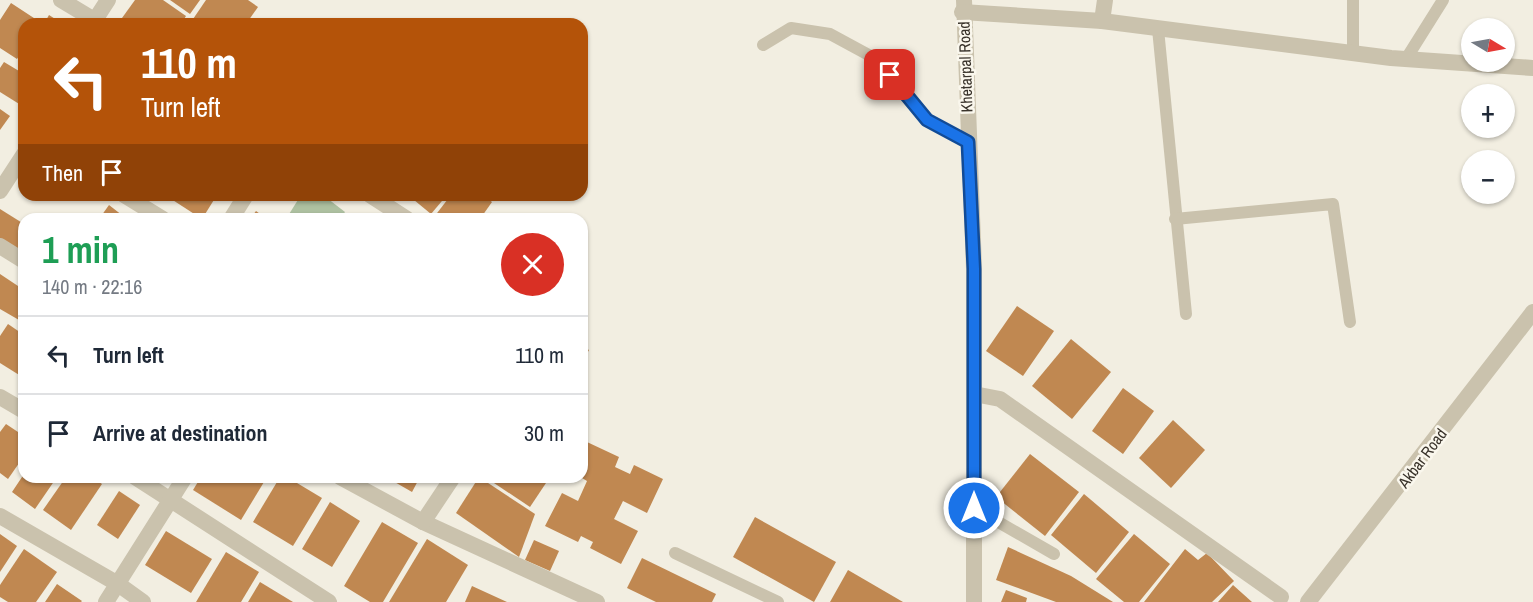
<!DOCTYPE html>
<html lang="en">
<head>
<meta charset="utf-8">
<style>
  :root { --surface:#fff; --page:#f6f6f7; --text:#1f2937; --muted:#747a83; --line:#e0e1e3 }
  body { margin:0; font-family:"Archivo Narrow",sans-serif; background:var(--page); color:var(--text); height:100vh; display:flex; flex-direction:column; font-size:22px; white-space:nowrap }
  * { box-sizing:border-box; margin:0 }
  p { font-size:20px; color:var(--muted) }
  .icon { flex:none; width:33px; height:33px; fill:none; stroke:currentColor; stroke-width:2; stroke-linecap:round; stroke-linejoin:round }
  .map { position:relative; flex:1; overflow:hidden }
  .sheet { position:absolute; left:18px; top:213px; width:570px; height:270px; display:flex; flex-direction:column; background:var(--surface); border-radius:18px; box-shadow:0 2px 4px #0004 }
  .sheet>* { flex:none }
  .banner { position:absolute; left:18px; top:18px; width:570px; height:183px; border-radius:18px; box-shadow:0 2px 4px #0004; background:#b45309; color:#fff; overflow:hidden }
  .needle { width:39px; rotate:100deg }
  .controls { position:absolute; left:1461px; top:18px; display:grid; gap:12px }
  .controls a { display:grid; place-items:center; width:54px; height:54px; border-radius:50%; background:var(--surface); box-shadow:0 2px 4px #0004; font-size:30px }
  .pin { position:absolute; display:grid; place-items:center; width:51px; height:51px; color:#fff; margin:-26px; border-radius:12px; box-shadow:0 3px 9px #0006 }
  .me { position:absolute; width:66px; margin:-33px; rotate:0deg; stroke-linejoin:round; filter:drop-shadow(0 0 4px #0008) }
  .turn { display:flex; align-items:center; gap:21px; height:126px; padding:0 24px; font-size:27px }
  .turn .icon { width:78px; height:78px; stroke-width:2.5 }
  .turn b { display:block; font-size:42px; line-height:51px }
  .then { display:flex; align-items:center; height:57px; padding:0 24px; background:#0003; gap:12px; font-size:22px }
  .round { display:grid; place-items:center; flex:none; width:63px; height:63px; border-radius:32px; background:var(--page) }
  .headline { display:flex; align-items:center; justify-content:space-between; height:102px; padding:0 24px }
  h1 { font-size:36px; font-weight:700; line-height:45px; color:#1e9e55 }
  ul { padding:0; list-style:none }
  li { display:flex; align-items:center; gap:18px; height:78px; padding:0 24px; border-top:2px solid var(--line) }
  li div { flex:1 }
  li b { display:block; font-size:22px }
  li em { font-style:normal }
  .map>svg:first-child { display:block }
</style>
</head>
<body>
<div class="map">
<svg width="1533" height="602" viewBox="0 0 1533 602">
  <rect width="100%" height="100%" fill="#f2eee1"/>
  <path fill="#aec1a1" d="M301 195H323L345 212 340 219H286Z"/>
  <g fill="#c08851">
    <path d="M135 0H163L186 16 181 24H131L122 18Z"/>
    <path d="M170 0H200L190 14Z"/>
    <path d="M206 0H248L258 7 246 24H194L191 22Z"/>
    <path d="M11 3 40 22 39 24H24V48L17 59 0 48V20Z"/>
    <path d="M49 15 63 24H44Z"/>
    <path d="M4 62 24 74V107L0 92V68Z"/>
    <path d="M0 109 10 116 0 130Z"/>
    <path d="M165 195H217L202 219Z"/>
    <path d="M408 195H447L431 214Z"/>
    <path d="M451 195H483L492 202 480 219H436L434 217Z"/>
    <path d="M109 205 127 219H99Z"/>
    <path d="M0 209 24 224V252L0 238Z"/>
    <path d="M256 211 267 219H250Z"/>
    <path d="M0 274 24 290V312L19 320 0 309Z"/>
    <path d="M1017 306 1054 331 1023 376 986 351Z"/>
    <path d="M8 324 24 335V378L0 363V336Z"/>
    <path d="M1071 339 1111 372 1072 419 1032 386Z"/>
    <path d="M582 346 589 350 582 363Z"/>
    <path d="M1123 388 1154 411 1123 454 1092 431Z"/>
    <path d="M1173 420 1205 450 1171 488 1139 458Z"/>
    <path d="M6 424 24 436V456L8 479 0 473V432Z"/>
    <path d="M587 442 619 457 615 467 630 474 634 465 663 479 647 513 623 501 614 519 638 531 621 564 590 548 593 542 581 536 578 542 545 526 562 493 578 501 587 481 582 478V452Z"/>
    <path d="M1030 454 1079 492 1045 536 996 497Z"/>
    <path d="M24 474V477H57L35 509 12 492Z"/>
    <path d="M66 477H92L102 484 71 530 43 510Z"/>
    <path d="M201 477H267L241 520 193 490Z"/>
    <path d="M280 477H287L322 498 293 546 253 522Z"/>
    <path d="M386 477H420L412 492Z"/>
    <path d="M479 477 535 514 519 557 456 513Z"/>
    <path d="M485 477H550L530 507Z"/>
    <path d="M119 491 140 505 118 539 97 525Z"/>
    <path d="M1084 494 1129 532 1096 573 1051 535Z"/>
    <path d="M330 502 360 521 332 567 302 549Z"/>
    <path d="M755 517 836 562 814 602 733 557Z"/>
    <path d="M382 522 418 543 383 602H370L344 586Z"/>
    <path d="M166 531 212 559 191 593 145 565Z"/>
    <path d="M0 534 17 546 0 572Z"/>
    <path d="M1134 534 1170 564 1139 602H1124L1096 579Z"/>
    <path d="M427 539 468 565 446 602H389Z"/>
    <path d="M534 540 559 551 550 571 525 560Z"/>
    <path d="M1008 547 1071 576 1113 602H1056L996 580Z"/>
    <path d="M24 549 57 572 36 602H8L0 597V585Z"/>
    <path d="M1185 549 1198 560 1207 553 1234 581 1212 602H1144Z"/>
    <path d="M226 552 259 572 241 602H196Z"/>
    <path d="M642 558 716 594 712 602H656L627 588Z"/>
    <path d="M848 570 903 602H830Z"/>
    <path d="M260 582 293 602H248Z"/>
    <path d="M57 584 82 601 81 602H45Z"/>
    <path d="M1233 585 1252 602H1218Z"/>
    <path d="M472 586 507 602H465Z"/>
    <path d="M1006 590 1027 598 1026 602H1001Z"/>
  </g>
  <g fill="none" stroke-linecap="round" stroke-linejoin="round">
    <g stroke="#cac2ad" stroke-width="12">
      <path d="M1158 29 1186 314"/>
      <path d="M763 45 791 28 830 34 878 60 927 120 968 142"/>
      <path d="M1353 54V0"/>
      <path d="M1406 59 1443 0"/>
      <path d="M1175 219 1333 204 1350 322"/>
      <path d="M974 508 1054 554"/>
      <path d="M675 553 778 602"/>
    </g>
    <g stroke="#cac2ad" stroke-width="16">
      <path d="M61 0 101 24"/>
      <path d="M964 0 974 269V602"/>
      <path d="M962 12 1102 21 1391 58 1533 68"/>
      <path d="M95 20 108 0"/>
      <path d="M1102 21 1105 0"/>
      <path d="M0 191 24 154"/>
      <path d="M124 195 163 219"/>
      <path d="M370 195 407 219"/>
      <path d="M231 219 246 195"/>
      <path d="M0 246 24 261"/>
      <path d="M974 394 1000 399 1281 597"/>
      <path d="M0 397 24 411"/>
      <path d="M135 477 329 602"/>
      <path d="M340 477 423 522 597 602"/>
      <path d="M0 516 118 584 143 602"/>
      <path d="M423 522 453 477"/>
      <path d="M106 602 185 477"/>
    </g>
    <path stroke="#cac2ad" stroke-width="16" d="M1308 602 1533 312"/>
  </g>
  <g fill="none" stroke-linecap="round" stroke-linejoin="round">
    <defs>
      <path id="route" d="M890 75 927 120 968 142 974 269V508"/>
    </defs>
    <use href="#route" stroke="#114b97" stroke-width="15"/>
    <use href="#route" stroke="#1a73e8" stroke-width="10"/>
  </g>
  <g text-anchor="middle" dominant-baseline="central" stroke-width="5" stroke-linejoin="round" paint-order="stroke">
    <g font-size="16" fill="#39332b" stroke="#faf7ed">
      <text transform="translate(965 67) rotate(-92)">Khetarpal Road</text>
      <text transform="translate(1422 458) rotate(-53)">Akbar Road</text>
    </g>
  </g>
</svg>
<div class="controls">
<a><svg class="needle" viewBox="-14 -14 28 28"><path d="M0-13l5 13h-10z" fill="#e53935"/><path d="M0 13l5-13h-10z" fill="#747a83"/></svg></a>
<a>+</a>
<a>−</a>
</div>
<div class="pin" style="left:890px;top:75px;background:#d93025"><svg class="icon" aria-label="arrive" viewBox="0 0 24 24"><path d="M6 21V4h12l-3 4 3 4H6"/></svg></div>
<svg class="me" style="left:974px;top:508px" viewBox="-20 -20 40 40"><circle r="17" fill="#1a73e8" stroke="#fff" stroke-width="3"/><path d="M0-11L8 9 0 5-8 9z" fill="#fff"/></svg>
<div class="banner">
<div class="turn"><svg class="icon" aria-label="left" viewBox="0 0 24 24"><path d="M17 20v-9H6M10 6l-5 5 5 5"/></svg><div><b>110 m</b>Turn left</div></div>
<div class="then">Then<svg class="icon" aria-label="arrive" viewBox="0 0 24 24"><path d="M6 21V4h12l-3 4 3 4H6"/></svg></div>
</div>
<section class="sheet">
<div class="headline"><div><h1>1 min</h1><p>140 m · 22:16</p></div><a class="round" style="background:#d93025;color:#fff"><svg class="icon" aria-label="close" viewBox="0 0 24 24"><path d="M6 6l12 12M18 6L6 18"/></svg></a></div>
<ul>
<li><svg class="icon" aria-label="left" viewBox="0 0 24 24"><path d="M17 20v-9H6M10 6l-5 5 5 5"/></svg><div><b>Turn left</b></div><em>110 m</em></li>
<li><svg class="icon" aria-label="arrive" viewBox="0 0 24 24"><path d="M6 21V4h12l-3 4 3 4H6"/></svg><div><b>Arrive at destination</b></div><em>30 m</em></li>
</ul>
</section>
</div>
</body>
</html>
